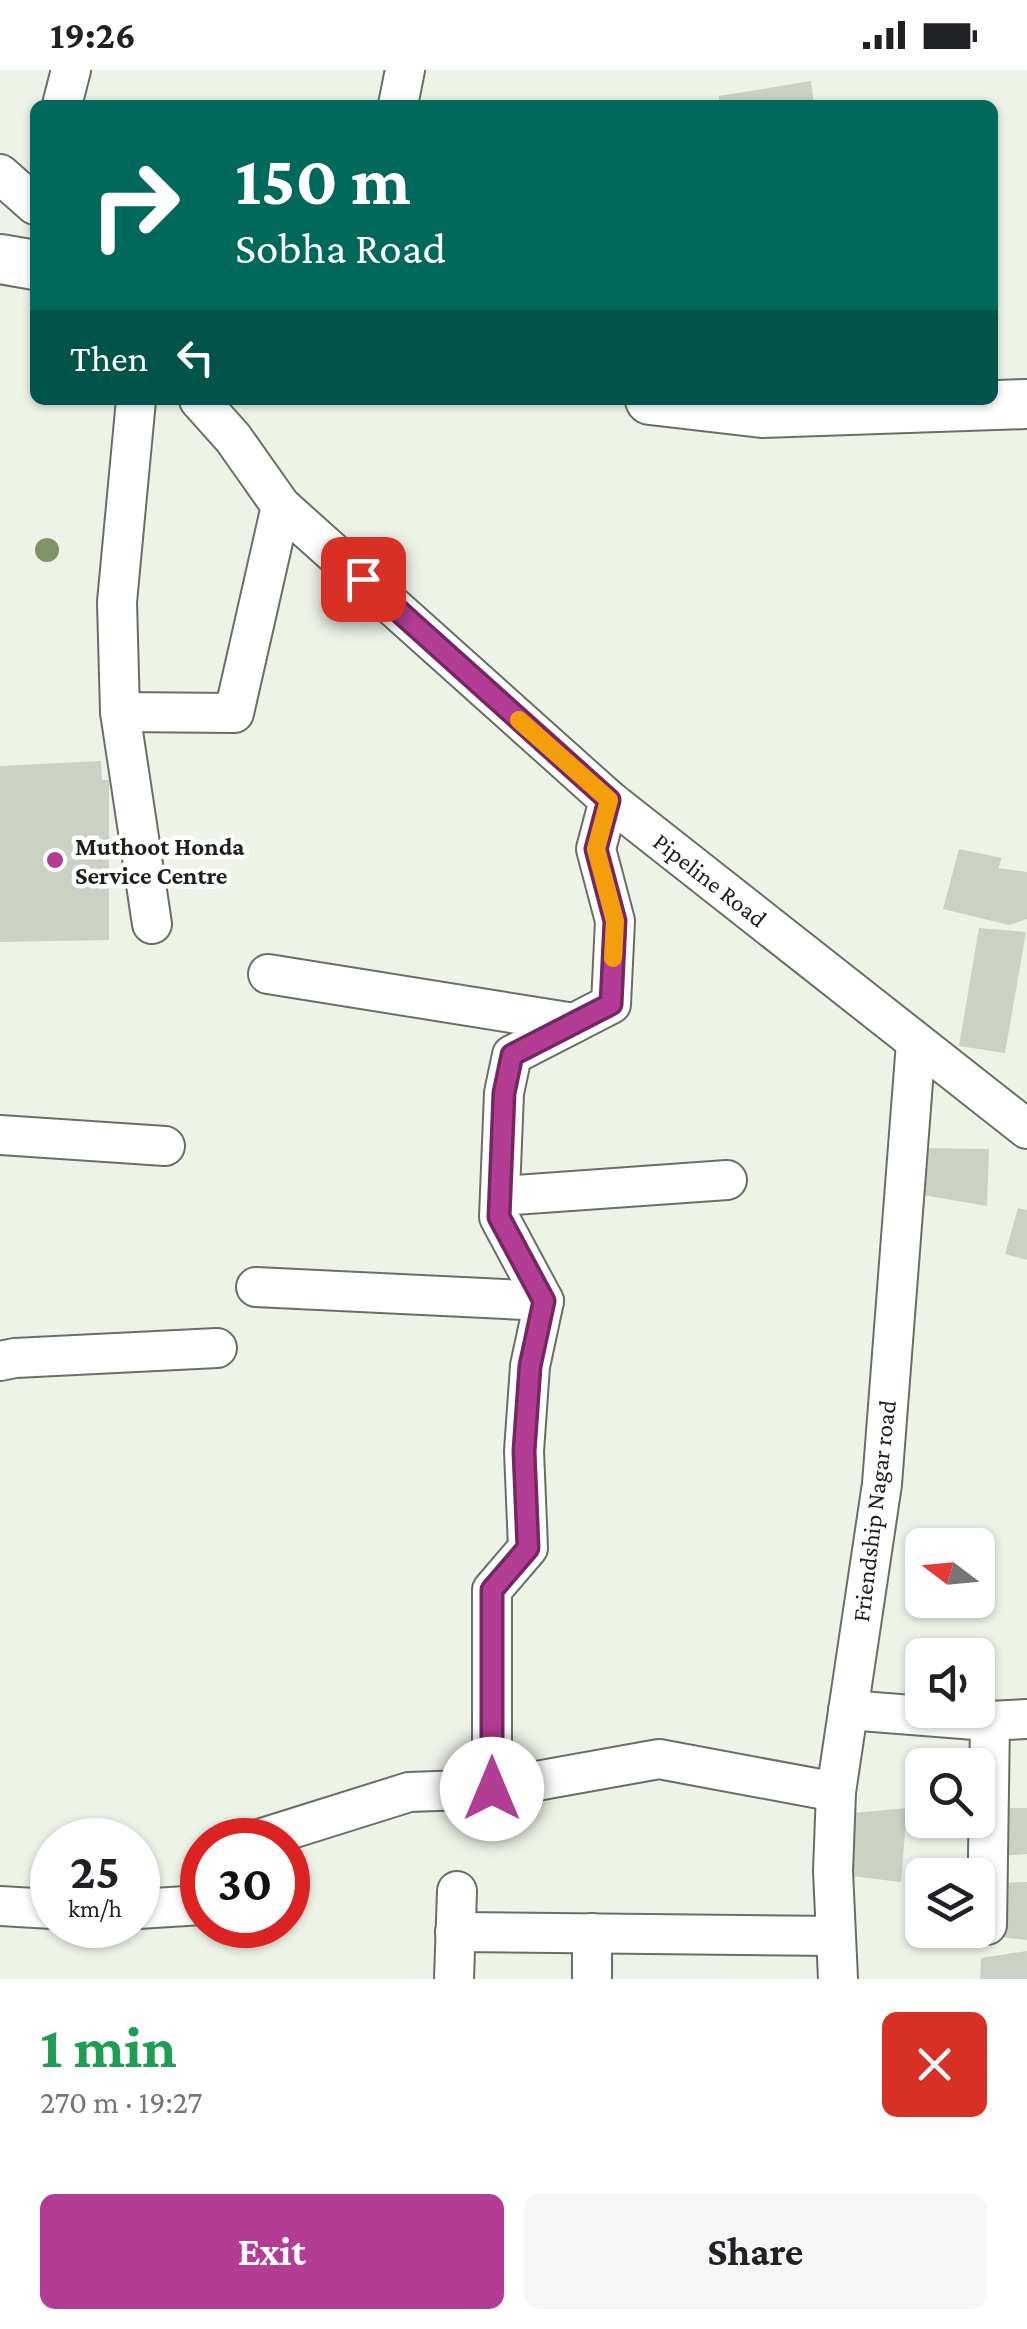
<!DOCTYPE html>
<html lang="en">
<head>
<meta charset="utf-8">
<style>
  :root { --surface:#fff; --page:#f6f6f6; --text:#202124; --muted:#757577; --accent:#b33d95 }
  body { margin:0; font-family:"Crimson Pro",serif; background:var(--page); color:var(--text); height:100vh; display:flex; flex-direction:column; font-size:38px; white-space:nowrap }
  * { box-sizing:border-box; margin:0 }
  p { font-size:32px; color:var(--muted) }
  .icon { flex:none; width:55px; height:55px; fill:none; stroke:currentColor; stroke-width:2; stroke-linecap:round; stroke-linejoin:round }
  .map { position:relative; height:1909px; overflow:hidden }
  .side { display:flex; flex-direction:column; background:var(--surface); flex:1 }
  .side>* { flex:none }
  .guide { position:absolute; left:30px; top:30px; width:968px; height:305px; border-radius:15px; box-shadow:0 2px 8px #0004; background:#00695c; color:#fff; overflow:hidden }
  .needle { width:65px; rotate:286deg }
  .fabs { position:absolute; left:905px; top:1458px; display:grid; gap:20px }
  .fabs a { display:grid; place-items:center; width:90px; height:90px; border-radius:15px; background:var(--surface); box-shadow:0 2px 8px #0004; font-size:50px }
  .speed { position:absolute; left:30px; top:1748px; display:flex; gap:20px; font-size:50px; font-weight:700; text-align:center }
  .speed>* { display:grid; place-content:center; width:130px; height:130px; border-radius:50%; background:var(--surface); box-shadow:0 2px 8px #0004; line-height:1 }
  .speed small { font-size:25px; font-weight:400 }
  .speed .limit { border:15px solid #d22; background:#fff; color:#111 }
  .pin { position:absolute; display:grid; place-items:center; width:85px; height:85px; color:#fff; margin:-42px; border-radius:20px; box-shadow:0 5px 15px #0006 }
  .me { position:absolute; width:110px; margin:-55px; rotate:0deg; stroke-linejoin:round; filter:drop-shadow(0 0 8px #0008) }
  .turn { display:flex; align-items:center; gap:35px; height:210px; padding:0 40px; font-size:45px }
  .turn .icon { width:130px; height:130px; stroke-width:2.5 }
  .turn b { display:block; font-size:70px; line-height:85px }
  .then { display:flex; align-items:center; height:95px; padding:0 40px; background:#0003; gap:20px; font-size:38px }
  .round { display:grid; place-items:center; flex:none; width:105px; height:105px; border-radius:15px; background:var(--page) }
  .overview { display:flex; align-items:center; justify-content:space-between; height:170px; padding:0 40px }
  h1 { font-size:60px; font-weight:700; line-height:75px; color:#1e9e55 }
  .button { display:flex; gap:20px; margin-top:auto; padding:20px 40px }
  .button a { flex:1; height:115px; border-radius:15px; background:var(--accent); color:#fff; font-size:40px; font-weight:700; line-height:115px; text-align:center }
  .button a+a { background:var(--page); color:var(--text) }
  .status { display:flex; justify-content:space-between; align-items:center; height:70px; padding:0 50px; background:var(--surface); direction:ltr }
  .status svg { height:28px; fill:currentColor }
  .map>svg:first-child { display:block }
</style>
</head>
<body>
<div class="status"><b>19:26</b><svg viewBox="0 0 49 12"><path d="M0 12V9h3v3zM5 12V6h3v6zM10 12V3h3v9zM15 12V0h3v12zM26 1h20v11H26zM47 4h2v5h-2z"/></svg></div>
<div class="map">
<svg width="1027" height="1909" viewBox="0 0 1027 1909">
  <rect width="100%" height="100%" fill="#eef3e8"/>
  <g fill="#cbd1c5">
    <path d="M811 11 814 35H719V26Z"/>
    <path d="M101 691 102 710H109V870L0 872V696Z"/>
    <path d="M959 779 1002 788 998 798 1027 802V849L1009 855 943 839Z"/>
    <path d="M979 858 1026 862 1005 983 959 976Z"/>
    <path d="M922 1078 989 1079 987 1136 917 1124Z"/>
    <path d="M1018 1138 1027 1140V1190L1005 1184Z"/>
    <path d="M907 1738 901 1812 850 1806 853 1743Z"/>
    <path d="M991 1738H1027V1784L1000 1786Z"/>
    <path d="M1027 1812V1870L991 1866 997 1813Z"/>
    <path d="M1027 1881V1909H980L981 1888Z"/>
  </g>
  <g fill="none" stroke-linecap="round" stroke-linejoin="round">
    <defs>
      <g id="minor">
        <path d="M62 35 71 0"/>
        <path d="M398 35 405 0"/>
        <path d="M0 104 35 135"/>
        <path d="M199 330 233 368 281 436 609 730 1027 1059"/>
        <path d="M120 642 117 532 136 330"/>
        <path d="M152 854 120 642 234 643 281 436"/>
        <path d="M268 904 574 953"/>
        <path d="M0 1065 165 1076"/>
        <path d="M500 1126 727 1110"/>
        <path d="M256 1217 544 1231"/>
        <path d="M0 1291 15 1288 217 1278"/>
        <path d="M848 1640 988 1651 1027 1649"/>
        <path d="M492 1719V1520L528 1478 524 1381 530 1296 544 1231 499 1147 504 1023 512 985 611 934 615 851 596 779 609 730"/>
        <path d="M256 1770 409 1722 492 1719 659 1689 836 1722"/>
        <path d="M0 1836 52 1839"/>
        <path d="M138 1839 202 1835"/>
        <path d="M987 1855 990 1651"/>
        <path d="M455 1862 835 1866"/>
        <path d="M454 1909 457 1821"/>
        <path d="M592 1909V1863"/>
        <path d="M838 1909 833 1801 836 1722 882 1414 916 973"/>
      </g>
      <g id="major">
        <path d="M0 189 35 195"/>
        <path d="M650 330 762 343 1027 334"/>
      </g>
    </defs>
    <use href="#minor" stroke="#6a6f65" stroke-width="42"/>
    <use href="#major" stroke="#6a6f65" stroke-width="52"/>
    <use href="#minor" stroke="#fff" stroke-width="38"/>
    <use href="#major" stroke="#fff" stroke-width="48"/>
  </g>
  <circle fill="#829268" cx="47" cy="480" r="12"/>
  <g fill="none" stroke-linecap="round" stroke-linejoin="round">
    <defs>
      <path id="route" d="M363 509 609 730 596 779 615 851 611 934 512 985 504 1023 499 1147 544 1231 530 1296 524 1381 528 1478 492 1520V1719"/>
    </defs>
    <use href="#route" stroke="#742861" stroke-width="25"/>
    <use href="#route" stroke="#b33d95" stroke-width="18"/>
    <path stroke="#f59e0b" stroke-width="18" d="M519 650 609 730 596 779 615 851 613 888"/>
  </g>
  <circle fill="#b33d95" stroke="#fff" stroke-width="4" cx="55" cy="790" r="10"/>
  <g text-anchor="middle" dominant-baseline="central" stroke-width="9" stroke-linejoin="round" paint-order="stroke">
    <g font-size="25" font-weight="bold" fill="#1e201c" stroke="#fff" text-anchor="start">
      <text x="75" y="776">Muthoot Honda<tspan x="75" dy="29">Service Centre</tspan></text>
    </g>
    <g font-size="25" fill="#1e201c" stroke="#fff">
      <text transform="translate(710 810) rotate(38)">Pipeline Road</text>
      <text transform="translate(874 1441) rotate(-83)">Friendship Nagar road</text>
    </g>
  </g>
</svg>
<div class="fabs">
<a><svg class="needle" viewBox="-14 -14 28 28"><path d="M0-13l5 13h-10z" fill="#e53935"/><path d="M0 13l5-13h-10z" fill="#757577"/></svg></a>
<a><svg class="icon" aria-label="sound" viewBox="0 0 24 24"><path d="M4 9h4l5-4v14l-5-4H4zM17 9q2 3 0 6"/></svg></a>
<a><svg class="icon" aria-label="search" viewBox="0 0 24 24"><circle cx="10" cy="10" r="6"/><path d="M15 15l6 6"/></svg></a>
<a><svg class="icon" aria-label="layers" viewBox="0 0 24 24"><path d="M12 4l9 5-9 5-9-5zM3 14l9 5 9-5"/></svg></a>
</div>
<div class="speed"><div>25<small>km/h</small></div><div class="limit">30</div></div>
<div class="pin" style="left:363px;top:509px;background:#d93025"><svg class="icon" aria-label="arrive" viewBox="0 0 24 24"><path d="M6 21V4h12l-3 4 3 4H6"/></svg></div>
<svg class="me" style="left:492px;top:1719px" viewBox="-20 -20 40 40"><circle r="19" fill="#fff"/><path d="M0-13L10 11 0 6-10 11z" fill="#b33d95"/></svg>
<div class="guide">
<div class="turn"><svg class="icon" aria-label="right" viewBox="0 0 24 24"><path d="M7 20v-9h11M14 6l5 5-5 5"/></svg><div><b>150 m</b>Sobha Road</div></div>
<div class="then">Then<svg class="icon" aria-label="left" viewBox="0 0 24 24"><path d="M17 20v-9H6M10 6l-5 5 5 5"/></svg></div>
</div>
</div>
<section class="side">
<div class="overview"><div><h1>1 min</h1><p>270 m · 19:27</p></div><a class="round" style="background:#d93025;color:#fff"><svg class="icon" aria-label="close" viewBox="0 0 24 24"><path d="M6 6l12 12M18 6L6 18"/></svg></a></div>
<div class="button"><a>Exit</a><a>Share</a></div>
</section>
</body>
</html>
